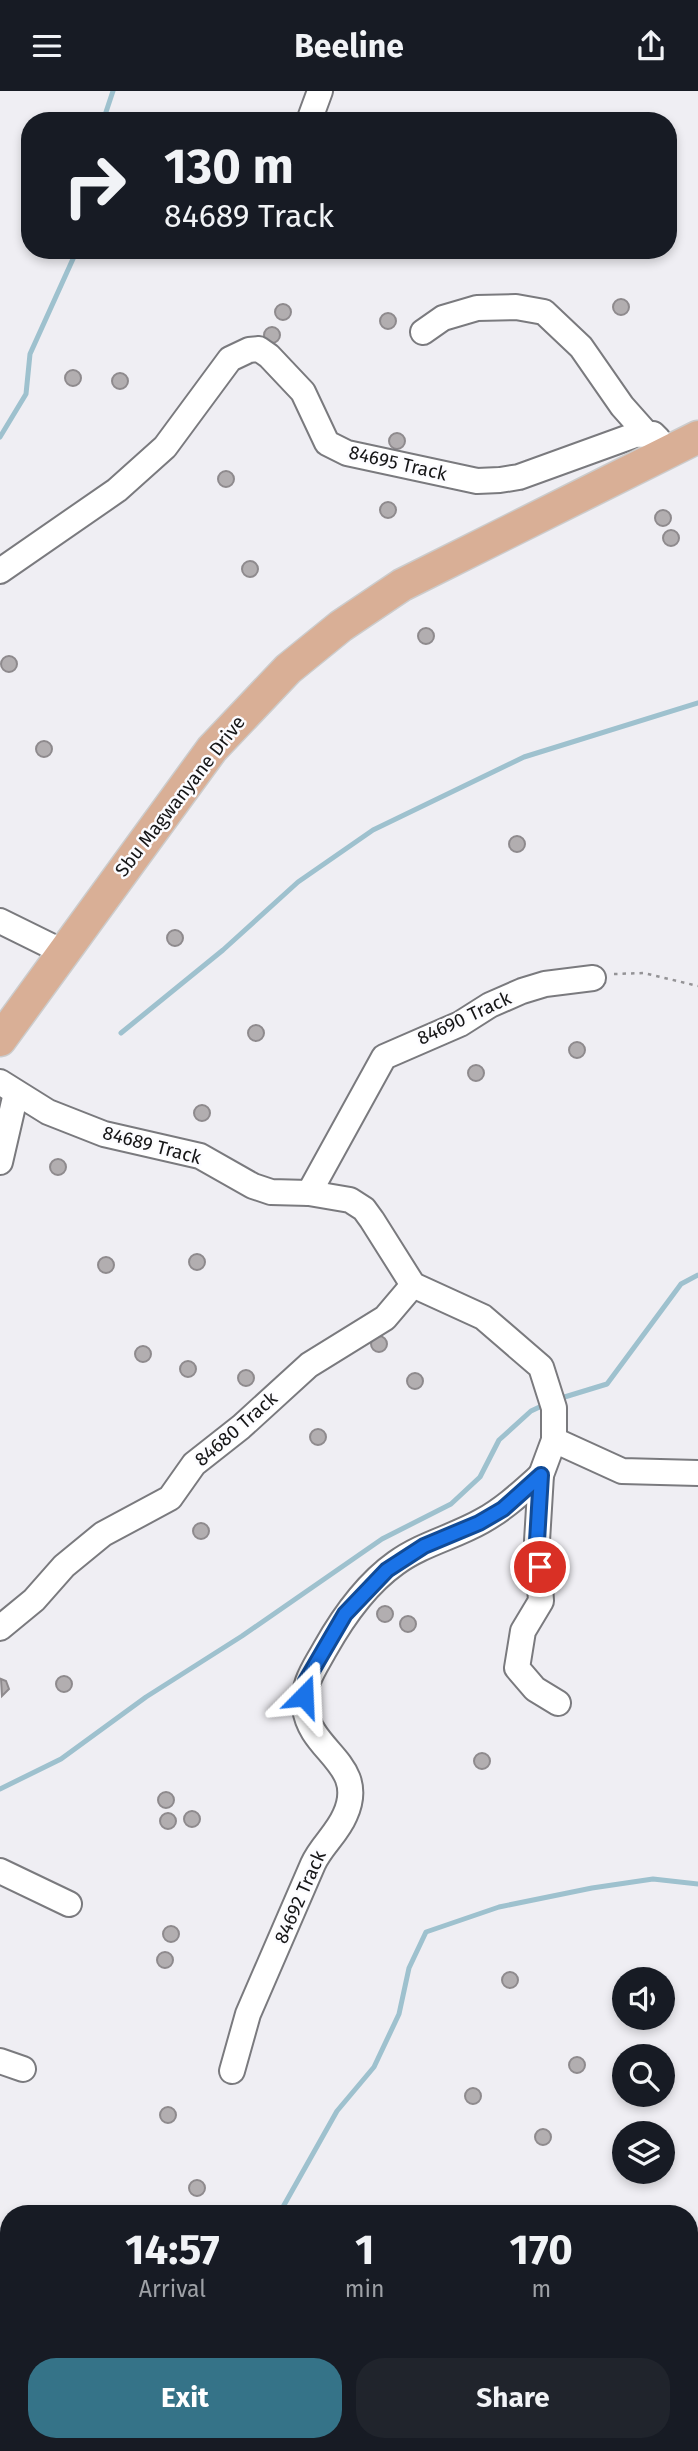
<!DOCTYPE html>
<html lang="en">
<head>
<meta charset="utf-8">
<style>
  :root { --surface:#171b24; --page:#20242c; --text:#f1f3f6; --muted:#9ea1a6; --accent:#357388 }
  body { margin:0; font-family:"Fira Sans",sans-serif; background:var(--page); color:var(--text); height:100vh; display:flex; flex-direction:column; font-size:26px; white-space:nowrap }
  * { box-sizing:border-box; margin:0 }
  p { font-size:23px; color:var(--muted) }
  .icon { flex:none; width:38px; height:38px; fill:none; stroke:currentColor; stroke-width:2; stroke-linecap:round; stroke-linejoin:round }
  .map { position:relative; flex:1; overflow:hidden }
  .sheet { position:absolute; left:0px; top:2114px; width:698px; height:247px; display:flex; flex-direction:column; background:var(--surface); border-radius:28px 28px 0 0; box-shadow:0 4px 10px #0003 }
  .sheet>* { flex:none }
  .guide { position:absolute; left:21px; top:21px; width:656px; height:147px; border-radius:28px; box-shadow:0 4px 10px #0003; background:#171b24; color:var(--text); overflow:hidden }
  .controls { position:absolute; left:612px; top:1876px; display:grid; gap:14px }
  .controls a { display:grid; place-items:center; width:63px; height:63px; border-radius:50%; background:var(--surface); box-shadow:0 4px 10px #0003; font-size:35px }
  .pin { position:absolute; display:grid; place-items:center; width:60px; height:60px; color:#fff; margin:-30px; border:4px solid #fff; border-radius:50%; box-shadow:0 2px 7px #0007 }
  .me { position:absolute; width:77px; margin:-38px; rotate:21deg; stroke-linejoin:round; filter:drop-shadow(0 0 5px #0008) }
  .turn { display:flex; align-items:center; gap:24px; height:147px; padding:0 28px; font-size:32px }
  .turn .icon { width:91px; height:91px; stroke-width:2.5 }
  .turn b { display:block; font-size:49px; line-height:60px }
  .eta { display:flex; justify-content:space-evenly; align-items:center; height:119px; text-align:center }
  .eta b { font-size:42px; font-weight:700; line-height:49px }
  .action { display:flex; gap:14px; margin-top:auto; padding:14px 28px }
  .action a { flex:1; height:80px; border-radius:28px; background:var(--accent); color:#fff; font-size:28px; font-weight:700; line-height:80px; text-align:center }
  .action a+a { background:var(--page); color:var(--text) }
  header { display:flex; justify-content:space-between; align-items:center; height:91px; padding:0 28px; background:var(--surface); font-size:32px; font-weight:700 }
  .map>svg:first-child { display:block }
</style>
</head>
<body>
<header><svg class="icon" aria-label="menu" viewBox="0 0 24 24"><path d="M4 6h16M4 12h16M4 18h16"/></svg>Beeline<svg class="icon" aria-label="share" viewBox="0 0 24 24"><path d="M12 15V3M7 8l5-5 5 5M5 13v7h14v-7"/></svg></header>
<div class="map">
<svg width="698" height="2360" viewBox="0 0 698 2360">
  <rect width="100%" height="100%" fill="#efeef3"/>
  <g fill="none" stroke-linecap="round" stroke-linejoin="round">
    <g stroke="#9ec1ce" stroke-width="5">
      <path d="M103 30 113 0"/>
      <path d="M0 346 26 303 30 263 77 159"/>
      <path d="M121 942 223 859 298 791 373 739 524 666 698 612"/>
      <path d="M558 1308 607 1293 681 1193 698 1184"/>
      <path d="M0 1698 61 1668 146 1606 242 1545 382 1448 451 1413 480 1386 499 1349 531 1320 546 1313"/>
      <path d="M279 2123 337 2020 374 1976 399 1923 409 1877 426 1841 499 1816 592 1797 653 1788 698 1793"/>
      <path d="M26 2360 29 2352"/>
    </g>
  </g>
  <g fill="#b2aeb0" stroke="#8e8a8d" stroke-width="2">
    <circle cx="621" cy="216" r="8"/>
    <circle cx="283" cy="221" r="8"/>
    <circle cx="388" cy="230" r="8"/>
    <circle cx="272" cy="244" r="8"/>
    <circle cx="73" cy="287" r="8"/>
    <circle cx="120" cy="290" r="8"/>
    <circle cx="397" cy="350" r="8"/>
    <circle cx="226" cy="388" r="8"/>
    <circle cx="388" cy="419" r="8"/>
    <circle cx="663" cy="427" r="8"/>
    <circle cx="671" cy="447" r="8"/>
    <circle cx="250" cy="478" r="8"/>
    <circle cx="426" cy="545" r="8"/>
    <circle cx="9" cy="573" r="8"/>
    <circle cx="44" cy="658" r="8"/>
    <circle cx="517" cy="753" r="8"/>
    <circle cx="175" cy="847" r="8"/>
    <circle cx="256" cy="942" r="8"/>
    <circle cx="577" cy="959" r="8"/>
    <circle cx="476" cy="982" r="8"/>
    <circle cx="202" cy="1022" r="8"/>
    <circle cx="58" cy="1076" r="8"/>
    <circle cx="197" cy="1171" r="8"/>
    <circle cx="106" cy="1174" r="8"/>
    <circle cx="379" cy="1253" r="8"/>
    <circle cx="143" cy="1263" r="8"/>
    <circle cx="188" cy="1278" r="8"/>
    <circle cx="246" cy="1287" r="8"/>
    <circle cx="415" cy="1290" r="8"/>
    <circle cx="318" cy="1346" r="8"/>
    <circle cx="201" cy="1440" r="8"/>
    <circle cx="385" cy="1523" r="8"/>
    <circle cx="408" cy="1533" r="8"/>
    <circle cx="64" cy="1593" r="8"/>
    <path d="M1 1588 6 1590 9 1598 2 1605Z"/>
    <circle cx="482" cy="1670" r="8"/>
    <circle cx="166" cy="1709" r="8"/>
    <circle cx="192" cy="1728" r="8"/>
    <circle cx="168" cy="1730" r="8"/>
    <circle cx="171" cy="1843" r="8"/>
    <circle cx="165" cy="1869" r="8"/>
    <circle cx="510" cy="1889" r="8"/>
    <circle cx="577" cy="1974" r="8"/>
    <circle cx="473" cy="2005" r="8"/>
    <circle cx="168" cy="2024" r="8"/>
    <circle cx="543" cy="2046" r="8"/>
    <circle cx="197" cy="2097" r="8"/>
  </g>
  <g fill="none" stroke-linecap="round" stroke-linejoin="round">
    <defs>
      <g id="minor">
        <path d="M309 30 320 0"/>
        <path d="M423 241 443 227 477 217 516 216 544 221 581 256 622 315 646 342"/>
        <path d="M0 480 117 399 165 356 230 268 249 259 259 258 269 265 303 301 327 352 347 362 477 390 500 389 519 386 635 344 653 343 658 348 664 363"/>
        <path d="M0 830 63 861"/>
        <path d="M0 991 48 1021 104 1043 200 1065 253 1095 271 1101 309 1102 350 1109 364 1118 372 1129 413 1194 483 1226 541 1276 554 1317V1349L541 1384 537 1450 541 1510 523 1540 517 1577 535 1598 558 1612"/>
        <path d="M0 1071 16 1002"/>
        <path d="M309 1102 384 966 460 933 490 914 522 900 545 893 593 887"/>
        <path d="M554 1349 622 1380 698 1382"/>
        <path d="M0 1537 34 1509 64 1475 103 1443 170 1407 194 1373 241 1336 309 1274 385 1227 413 1194"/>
        <path d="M0 1780 69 1813"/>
        <path d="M0 1970 23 1978"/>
        <path d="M232 1980 248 1923 313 1773C321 1755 337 1743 345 1724 368 1673 310 1661 305 1617 302 1593 314 1578 325 1558 343 1526 365 1494 396 1472 422 1453 454 1446 482 1430 504 1418 522 1401 541 1384"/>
        <path d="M690 2307 698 2300"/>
        <path d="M429 2352 433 2360"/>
        <path d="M609 2352 610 2360"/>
        <path d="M635 2360 643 2352"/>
      </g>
      <path id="major" d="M0 949 212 658 288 578 341 535 402 494 698 346"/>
    </defs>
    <use href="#minor" stroke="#7a7a7e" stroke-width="28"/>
    <use href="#major" stroke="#ccc" stroke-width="35"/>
    <g stroke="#949396" stroke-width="2.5" stroke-dasharray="3.5 5" stroke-linecap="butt">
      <path d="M614 883 644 882 698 895"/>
      <path d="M0 2195 9 2183"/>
      <path d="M297 2360 305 2352"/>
    </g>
    <use href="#minor" stroke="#fff" stroke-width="24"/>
    <use href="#major" stroke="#d9af96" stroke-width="32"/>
  </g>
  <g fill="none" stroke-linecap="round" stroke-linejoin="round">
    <defs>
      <path id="route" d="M304 1605 306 1590 345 1523 387 1479 424 1455 479 1432 503 1418 541 1384 537 1450 540 1476"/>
    </defs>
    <use href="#route" stroke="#114b97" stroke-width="18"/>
    <use href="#route" stroke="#1a73e8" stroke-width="12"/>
  </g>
  <g text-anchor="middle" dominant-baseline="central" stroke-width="5" stroke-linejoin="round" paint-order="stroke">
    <g font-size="19" fill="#161617" stroke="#fcfcff">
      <text transform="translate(398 372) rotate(13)">84695 Track</text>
      <text transform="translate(180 705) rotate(-52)">Sbu Magwanyane Drive</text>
      <text transform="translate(464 927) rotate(-25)">84690 Track</text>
      <text transform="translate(152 1054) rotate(15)">84689 Track</text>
      <text transform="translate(236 1338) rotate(-41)">84680 Track</text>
      <text transform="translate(300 1806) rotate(-66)">84692 Track</text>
    </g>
  </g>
</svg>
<div class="controls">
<a><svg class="icon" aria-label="sound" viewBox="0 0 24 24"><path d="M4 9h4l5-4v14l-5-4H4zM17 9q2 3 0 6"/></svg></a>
<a><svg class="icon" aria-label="search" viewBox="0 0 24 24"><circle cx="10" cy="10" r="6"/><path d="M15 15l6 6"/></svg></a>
<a><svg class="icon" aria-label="layers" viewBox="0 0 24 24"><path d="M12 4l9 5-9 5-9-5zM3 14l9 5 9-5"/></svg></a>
</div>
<div class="pin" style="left:540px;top:1476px;background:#d93025"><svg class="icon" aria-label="arrive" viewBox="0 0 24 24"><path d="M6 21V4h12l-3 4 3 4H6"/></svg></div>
<svg class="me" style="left:304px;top:1605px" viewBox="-20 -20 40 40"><path d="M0-17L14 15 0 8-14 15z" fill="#1a73e8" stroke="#fff" stroke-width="4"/></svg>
<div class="guide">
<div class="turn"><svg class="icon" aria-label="right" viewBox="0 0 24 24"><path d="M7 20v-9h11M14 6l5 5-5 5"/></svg><div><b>130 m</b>84689 Track</div></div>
</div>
<section class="sheet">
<div class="eta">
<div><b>14:57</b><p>Arrival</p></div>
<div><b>1</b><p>min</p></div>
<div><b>170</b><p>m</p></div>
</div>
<div class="action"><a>Exit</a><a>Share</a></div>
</section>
</div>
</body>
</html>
